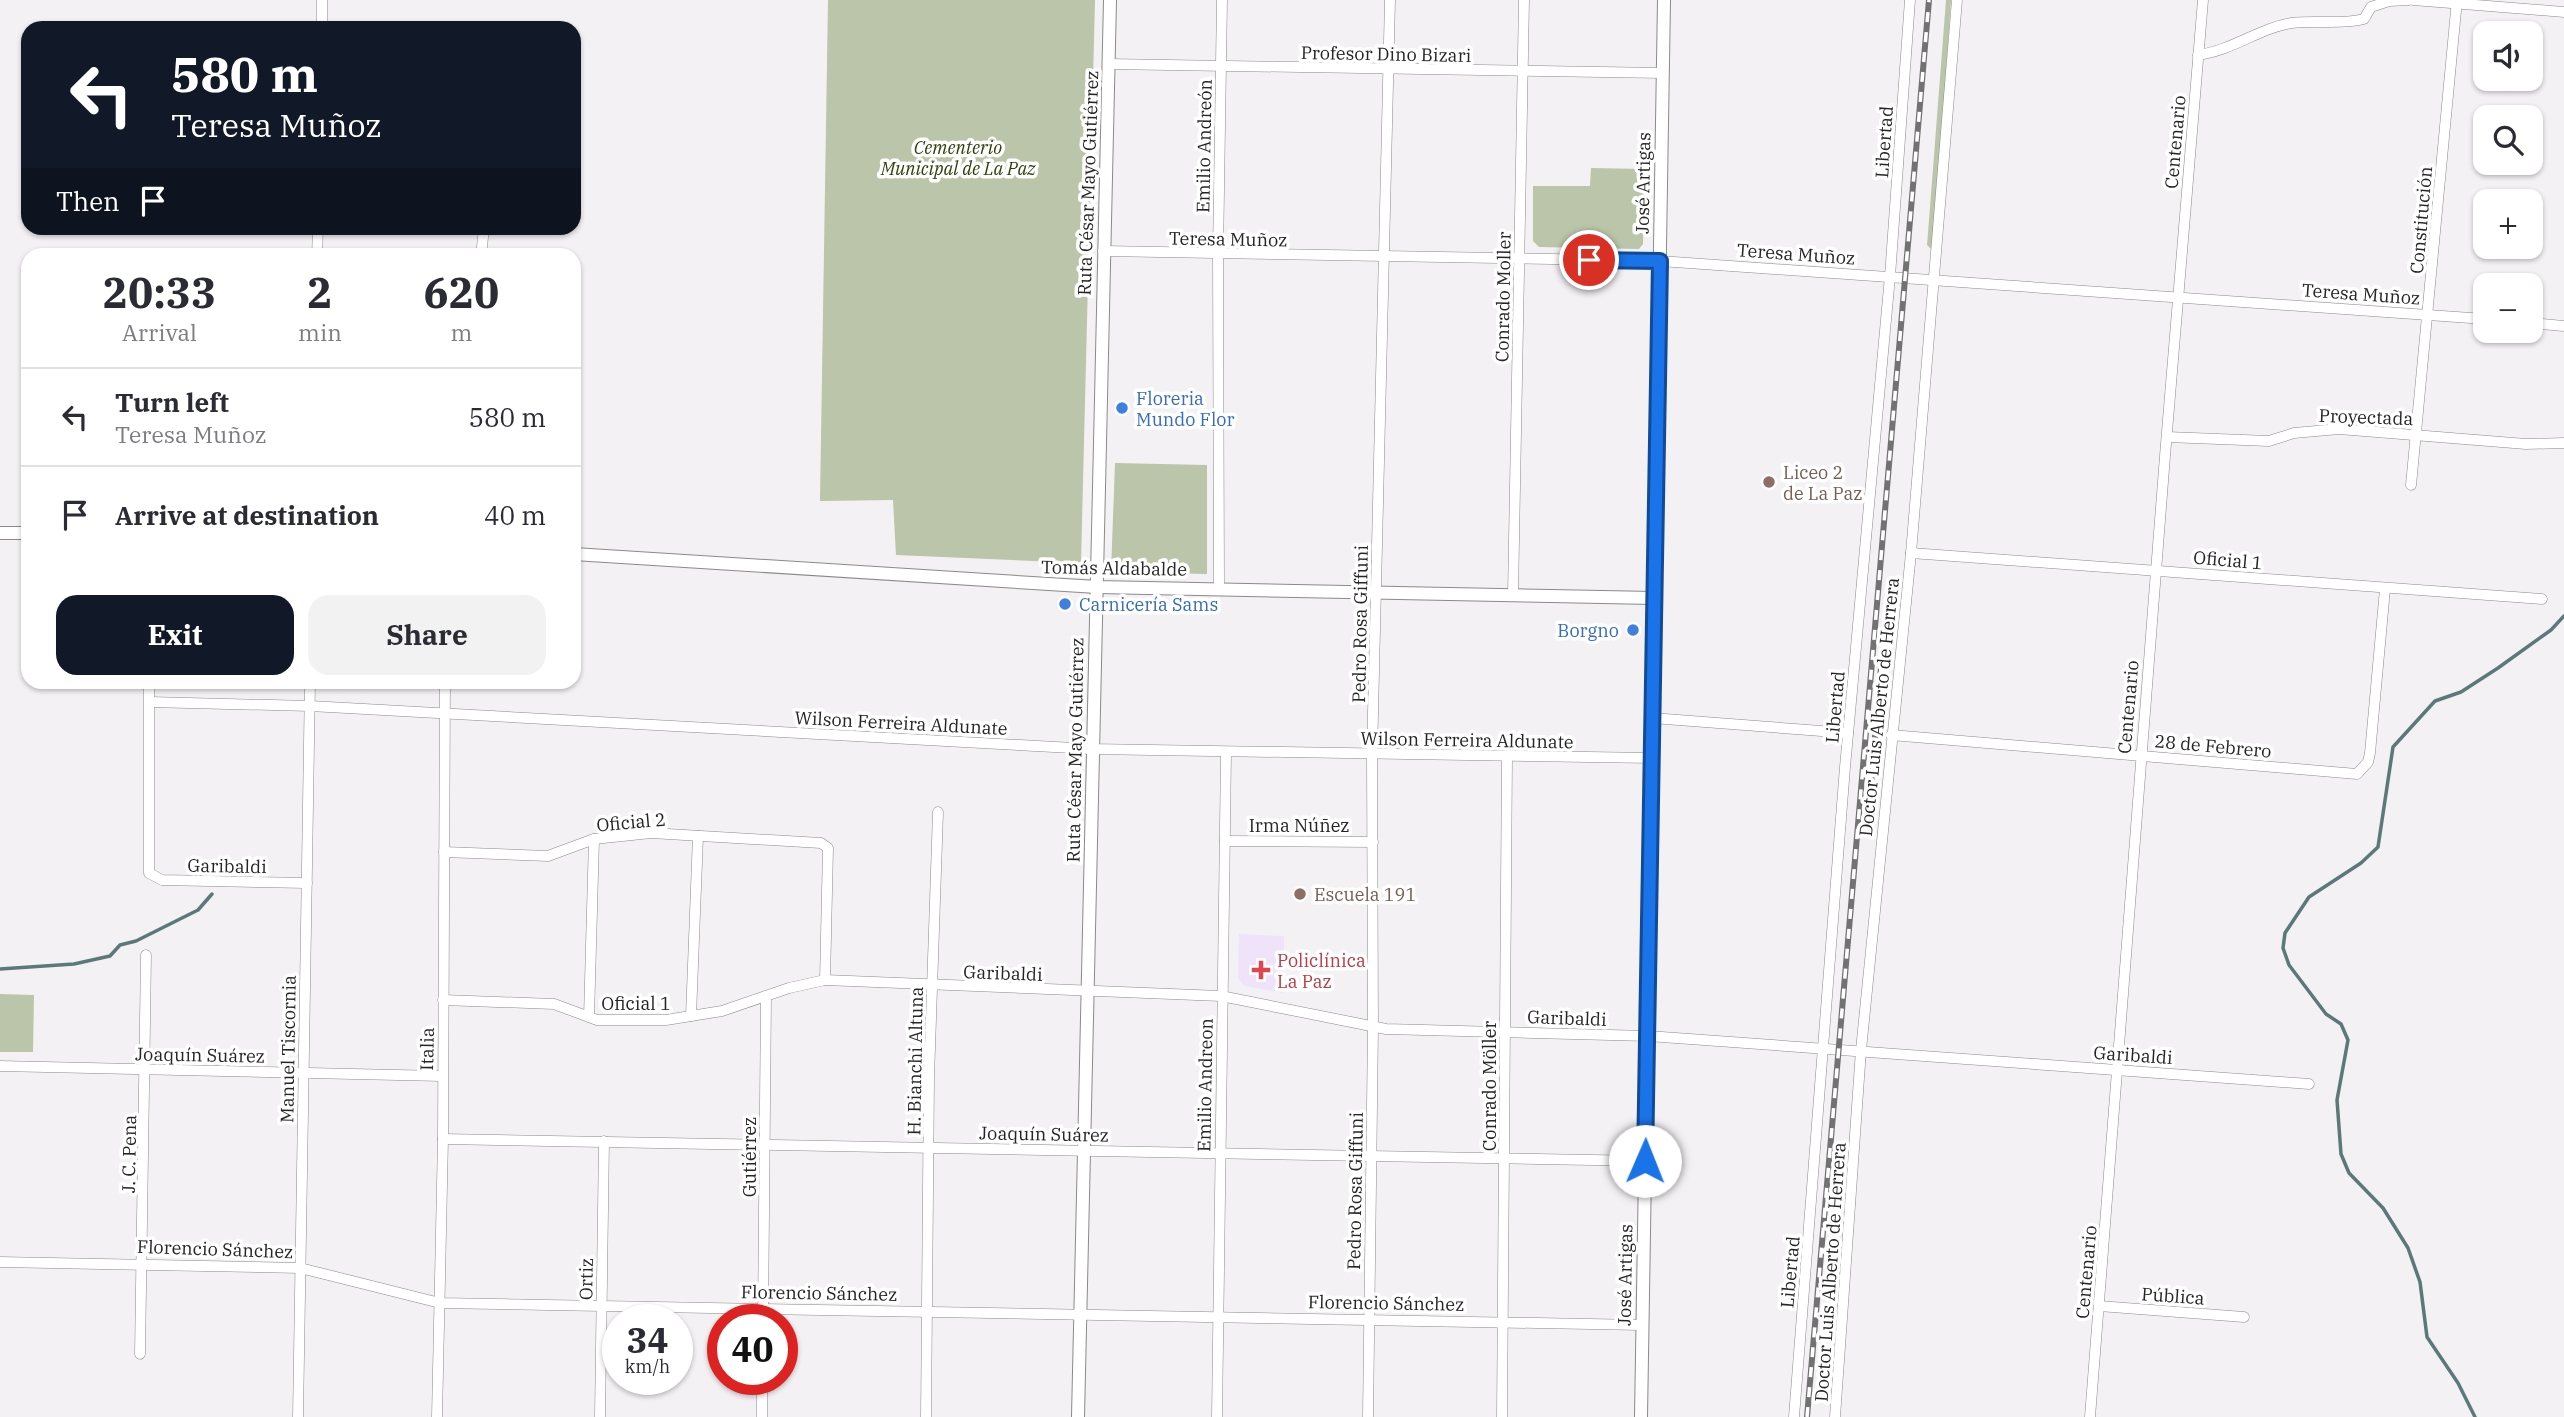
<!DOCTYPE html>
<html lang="en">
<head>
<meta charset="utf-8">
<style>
  :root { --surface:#fff; --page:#f2f2f3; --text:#2b2b33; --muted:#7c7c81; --line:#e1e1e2; --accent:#111827 }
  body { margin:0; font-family:"IBM Plex Serif",serif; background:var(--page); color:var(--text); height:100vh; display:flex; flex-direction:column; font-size:26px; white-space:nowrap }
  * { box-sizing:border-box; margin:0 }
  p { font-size:23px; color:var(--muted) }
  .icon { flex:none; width:38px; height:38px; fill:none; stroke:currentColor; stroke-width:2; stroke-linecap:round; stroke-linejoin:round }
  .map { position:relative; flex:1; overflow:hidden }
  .side { position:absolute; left:21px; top:248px; width:560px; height:441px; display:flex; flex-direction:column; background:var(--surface); border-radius:21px; box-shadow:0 2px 5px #0004 }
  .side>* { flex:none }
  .banner { position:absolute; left:21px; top:21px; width:560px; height:214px; border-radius:21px; box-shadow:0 2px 5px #0004; background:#111827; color:#fff; overflow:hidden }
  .tools { position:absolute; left:2473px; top:21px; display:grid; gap:14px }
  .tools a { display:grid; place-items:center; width:70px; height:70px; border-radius:14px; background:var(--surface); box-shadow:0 2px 5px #0004; font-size:35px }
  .speed { position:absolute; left:602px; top:1304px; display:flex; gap:14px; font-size:35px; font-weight:700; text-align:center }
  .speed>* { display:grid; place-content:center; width:91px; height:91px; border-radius:50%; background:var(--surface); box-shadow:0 2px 5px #0004; line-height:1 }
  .speed small { font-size:18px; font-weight:400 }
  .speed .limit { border:10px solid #d22; background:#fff; color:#111 }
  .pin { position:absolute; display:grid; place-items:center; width:60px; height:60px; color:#fff; margin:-30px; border:4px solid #fff; border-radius:50%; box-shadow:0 2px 7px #0007 }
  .me { position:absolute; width:77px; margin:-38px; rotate:1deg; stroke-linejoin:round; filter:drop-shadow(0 0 5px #0008) }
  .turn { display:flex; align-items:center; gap:24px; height:147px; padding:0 35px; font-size:32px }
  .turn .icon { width:91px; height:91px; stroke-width:2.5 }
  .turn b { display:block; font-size:49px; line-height:60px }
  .then { display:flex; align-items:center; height:66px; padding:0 35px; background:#0003; gap:14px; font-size:26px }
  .eta { display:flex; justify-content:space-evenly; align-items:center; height:119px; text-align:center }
  .eta b { font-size:42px; font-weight:800; line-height:49px }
  .cta { display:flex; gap:14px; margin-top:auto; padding:14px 35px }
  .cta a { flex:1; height:80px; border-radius:21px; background:var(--accent); color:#fff; font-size:28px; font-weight:800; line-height:80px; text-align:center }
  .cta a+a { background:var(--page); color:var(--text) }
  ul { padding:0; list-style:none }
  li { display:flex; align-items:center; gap:21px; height:98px; padding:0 35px; border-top:2px solid var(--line) }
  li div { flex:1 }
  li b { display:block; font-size:26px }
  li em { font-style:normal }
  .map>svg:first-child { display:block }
</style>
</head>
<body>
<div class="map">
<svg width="2564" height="1417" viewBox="0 0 2564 1417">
  <rect width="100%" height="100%" fill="#f4f1f4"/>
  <path fill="#eee3f8" d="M1239 934 1284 936V993L1244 986 1238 978Z"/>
  <g fill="#bac5a9">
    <path d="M828 0H1095L1081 563 896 555 893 500 820 501Z"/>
    <path d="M1946 0H1951L1934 247 1931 249 1927 245 1928 233Z"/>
    <path d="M1591 168 1645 169 1643 244 1639 249 1539 247 1533 241V186H1590Z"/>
    <path d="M1115 463 1207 465V574L1111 572Z"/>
    <path d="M0 994 34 995 33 1052H0Z"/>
  </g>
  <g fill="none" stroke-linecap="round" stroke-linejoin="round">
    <g stroke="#5a7979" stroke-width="3.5">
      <path d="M0 969 74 964 110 956 120 945 136 941 198 910 212 894"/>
      <path d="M2475 1417 2458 1383 2427 1337 2420 1282 2408 1248 2383 1208 2349 1173 2341 1154 2337 1100 2348 1040 2341 1024 2326 1014 2289 965 2283 948 2285 933 2309 897 2361 863 2378 847 2393 747 2435 701 2461 692 2498 668 2551 630 2564 616"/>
    </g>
    <defs>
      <g id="minor">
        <path d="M2413 0 2564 12"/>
        <path d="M322 28V0"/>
        <path d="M2198 55C2234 50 2259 28 2292 23 2317 20 2340 25 2364 19L2371 7 2389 1 2409 0"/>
        <path d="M1109 64 1663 73"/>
        <path d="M1103 251 1660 261 2485 319"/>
        <path d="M317 256 318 228"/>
        <path d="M481 256 484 228"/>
        <path d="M2530 323 2564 326"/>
        <path d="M2167 437 2269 441 2294 433 2339 429 2526 444 2564 443"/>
        <path d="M2411 485 2457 0"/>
        <path d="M1911 553 2542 599"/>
        <path d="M1219 588 1218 254 1222 0"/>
        <path d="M1513 595 1524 0"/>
        <path d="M149 682V873L162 880 307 883"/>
        <path d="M150 702 310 706 1091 749 1652 758"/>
        <path d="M1652 718 1848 733"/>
        <path d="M1891 735 2357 774 2368 762 2370 753 2385 589"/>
        <path d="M1225 841 1373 842"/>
        <path d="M444 852 548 856 594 839 651 833 821 843 828 848 825 980"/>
        <path d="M443 1000 554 1004 597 1020H666L722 1011 789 988 825 980 1221 996 1386 1029 1648 1036 2309 1084"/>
        <path d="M691 1016 698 836"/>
        <path d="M589 1017 594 839"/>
        <path d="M0 1066 442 1076"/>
        <path d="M443 1139 1645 1161"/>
        <path d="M0 1262 300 1268 440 1303 1642 1325"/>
        <path d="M2099 1306 2244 1317"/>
        <path d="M763 1320 766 996"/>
        <path d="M140 1354 146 955"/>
        <path d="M298 1417 310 682"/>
        <path d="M437 1417 443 1139 445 682"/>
        <path d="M600 1417 604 1141"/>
        <path d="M762 1417V1379"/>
        <path d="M926 1417 929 1077 938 812"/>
        <path d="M1217 1417 1226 753"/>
        <path d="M1368 1417 1373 1028 1372 755 1390 0"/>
        <path d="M1502 1417 1507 756"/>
        <path d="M1794 1417 1845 767 1890 276 1910 0"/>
        <path d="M1835 1417 1861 1050 1911 553 1957 0"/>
        <path d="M2090 1417C2129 945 2161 472 2203 0"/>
      </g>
      <g id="tertiary">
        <path d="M0 533H28"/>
        <path d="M574 554 1097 587 1654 598"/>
        <path d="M1078 1417 1110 0"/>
        <path d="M1641 1417 1664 0"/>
      </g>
    </defs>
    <use href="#minor" stroke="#8c898b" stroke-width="11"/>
    <use href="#tertiary" stroke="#8c898b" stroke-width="14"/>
    <use href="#minor" stroke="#fff" stroke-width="10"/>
    <use href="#tertiary" stroke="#fff" stroke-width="12"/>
    <defs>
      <g id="rail">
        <path d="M1870 795 1882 656"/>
        <path d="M1807 1417 1929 0"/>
      </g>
    </defs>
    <use href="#rail" stroke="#737273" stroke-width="6"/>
    <use href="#rail" stroke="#fff" stroke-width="3.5" stroke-dasharray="10" stroke-linecap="butt"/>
  </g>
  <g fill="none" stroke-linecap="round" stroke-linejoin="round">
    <defs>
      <path id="route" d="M1589 260 1660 261 1645 1161"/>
    </defs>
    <use href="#route" stroke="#114b97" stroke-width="18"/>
    <use href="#route" stroke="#1a73e8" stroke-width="12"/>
  </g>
  <g fill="#3f7fe0" stroke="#fff" stroke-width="2.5">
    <circle cx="1122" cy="408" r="7"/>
    <circle cx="1065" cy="604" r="7"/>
    <circle cx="1633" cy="630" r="7"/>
  </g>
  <g fill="#8d6e63" stroke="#fff" stroke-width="2.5">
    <circle cx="1769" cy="482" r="7"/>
    <circle cx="1300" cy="894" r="7"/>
  </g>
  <path fill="#e0444e" stroke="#fff" stroke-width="2.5" d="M1257.5 959.5h7v7h7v7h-7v7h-7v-7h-7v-7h7z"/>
  <g text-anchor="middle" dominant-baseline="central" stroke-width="7" stroke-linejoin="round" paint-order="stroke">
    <g font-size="18" fill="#262526" stroke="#fff">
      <text transform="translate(1386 54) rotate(1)">Profesor Dino Bizari</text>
      <text transform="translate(1884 142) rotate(-86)">Libertad</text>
      <text transform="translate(2175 142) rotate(-85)">Centenario</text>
      <text transform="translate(1204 146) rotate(-89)">Emilio Andreón</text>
      <text transform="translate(1088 183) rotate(-88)">Ruta César Mayo Gutiérrez</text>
      <text transform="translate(1643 183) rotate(-89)">José Artigas</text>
      <text transform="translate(2421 220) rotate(-85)">Constitución</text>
      <text transform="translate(1228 239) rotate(1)">Teresa Muñoz</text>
      <text transform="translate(1796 254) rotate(4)">Teresa Muñoz</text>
      <text transform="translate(2361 294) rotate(4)">Teresa Muñoz</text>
      <text transform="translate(1503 297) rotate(-89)">Conrado Moller</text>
      <text transform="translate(2366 417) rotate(2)">Proyectada</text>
      <text transform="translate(2228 560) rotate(5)">Oficial 1</text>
      <text transform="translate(1114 568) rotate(1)">Tomás Aldabalde</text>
      <text transform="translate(1360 624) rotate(-89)">Pedro Rosa Giffuni</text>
      <text transform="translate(1835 707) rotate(-85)">Libertad</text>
      <text transform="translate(1879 707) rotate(-84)">Doctor Luis Alberto de Herrera</text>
      <text transform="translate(2128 707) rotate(-85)">Centenario</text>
      <text transform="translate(901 723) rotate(3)">Wilson Ferreira Aldunate</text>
      <text transform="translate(1467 740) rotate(1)">Wilson Ferreira Aldunate</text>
      <text transform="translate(2213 746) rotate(5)">28 de Febrero</text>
      <text transform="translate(1075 750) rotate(-89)">Ruta César Mayo Gutiérrez</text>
      <text transform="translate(631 822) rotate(-5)">Oficial 2</text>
      <text x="1299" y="825">Irma Núñez</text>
      <text transform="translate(227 866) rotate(1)">Garibaldi</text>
      <text transform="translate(1003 973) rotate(2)">Garibaldi</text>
      <text x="636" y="1003">Oficial 1</text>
      <text transform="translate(1567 1018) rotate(2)">Garibaldi</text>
      <text transform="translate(288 1049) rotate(-89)">Manuel Tiscornia</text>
      <text transform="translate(427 1049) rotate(-89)">Italia</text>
      <text transform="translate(200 1055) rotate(1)">Joaquín Suárez</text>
      <text transform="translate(2133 1055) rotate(4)">Garibaldi</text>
      <text transform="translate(915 1061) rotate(-89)">H. Bianchi Altuna</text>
      <text transform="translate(1205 1085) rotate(-89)">Emilio Andreon</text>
      <text transform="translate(1489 1086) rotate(-90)">Conrado Möller</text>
      <text transform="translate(1044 1134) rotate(1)">Joaquín Suárez</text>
      <text transform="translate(129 1154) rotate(-89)">J. C. Pena</text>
      <text transform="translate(749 1157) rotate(-90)">Gutiérrez</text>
      <text transform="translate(1355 1191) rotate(-89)">Pedro Rosa Giffuni</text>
      <text transform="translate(215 1249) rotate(2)">Florencio Sánchez</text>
      <text transform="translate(1790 1272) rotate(-85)">Libertad</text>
      <text transform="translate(1830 1272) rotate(-86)">Doctor Luis Alberto de Herrera</text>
      <text transform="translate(2086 1272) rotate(-85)">Centenario</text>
      <text transform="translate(1625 1275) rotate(-89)">José Artigas</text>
      <text transform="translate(586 1279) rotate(-89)">Ortiz</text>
      <text transform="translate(819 1293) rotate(1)">Florencio Sánchez</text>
      <text transform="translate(2173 1296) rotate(4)">Pública</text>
      <text transform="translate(1386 1303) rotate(1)">Florencio Sánchez</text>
    </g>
    <g font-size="18" font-style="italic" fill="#30400b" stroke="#fff">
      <text x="958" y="147">Cementerio<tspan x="958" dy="21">Municipal de La Paz</tspan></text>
    </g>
    <g font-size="18" fill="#366cbe" stroke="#fff" text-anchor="start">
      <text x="1136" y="398">Floreria<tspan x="1136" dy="21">Mundo Flor</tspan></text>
      <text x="1079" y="604">Carnicería Sams</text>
      <text x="1619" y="630" text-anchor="end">Borgno</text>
    </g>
    <g font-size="18" fill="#785e54" stroke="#fff" text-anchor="start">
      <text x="1783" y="472">Liceo 2<tspan x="1783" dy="21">de La Paz</tspan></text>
      <text x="1314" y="894">Escuela 191</text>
    </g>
    <g font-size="18" fill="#be3a42" stroke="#fff" text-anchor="start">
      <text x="1277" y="960">Policlínica<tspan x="1277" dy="21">La Paz</tspan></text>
    </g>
  </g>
</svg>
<div class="tools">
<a><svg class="icon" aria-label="sound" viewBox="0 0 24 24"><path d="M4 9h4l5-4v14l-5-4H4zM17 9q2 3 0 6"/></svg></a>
<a><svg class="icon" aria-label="search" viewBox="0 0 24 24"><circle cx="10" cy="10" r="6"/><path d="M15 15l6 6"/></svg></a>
<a>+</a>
<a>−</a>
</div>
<div class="speed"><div>34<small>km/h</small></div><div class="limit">40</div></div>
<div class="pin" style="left:1589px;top:260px;background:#d93025"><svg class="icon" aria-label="arrive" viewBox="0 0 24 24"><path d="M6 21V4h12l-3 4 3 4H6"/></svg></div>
<svg class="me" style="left:1645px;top:1161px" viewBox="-20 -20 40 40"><circle r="19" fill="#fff"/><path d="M0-13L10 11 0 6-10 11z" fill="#1a73e8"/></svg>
<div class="banner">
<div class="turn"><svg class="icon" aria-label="left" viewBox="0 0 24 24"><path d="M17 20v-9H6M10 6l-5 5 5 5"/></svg><div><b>580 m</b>Teresa Muñoz</div></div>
<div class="then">Then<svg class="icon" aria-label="arrive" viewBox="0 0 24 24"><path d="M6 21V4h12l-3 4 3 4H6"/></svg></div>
</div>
<section class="side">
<div class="eta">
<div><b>20:33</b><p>Arrival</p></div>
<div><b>2</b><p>min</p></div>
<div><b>620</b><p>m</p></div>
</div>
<ul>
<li><svg class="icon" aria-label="left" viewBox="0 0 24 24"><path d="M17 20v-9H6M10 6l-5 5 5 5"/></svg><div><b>Turn left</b><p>Teresa Muñoz</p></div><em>580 m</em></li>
<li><svg class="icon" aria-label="arrive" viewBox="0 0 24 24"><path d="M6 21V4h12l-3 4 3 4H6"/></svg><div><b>Arrive at destination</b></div><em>40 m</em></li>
</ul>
<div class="cta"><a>Exit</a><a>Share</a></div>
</section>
</div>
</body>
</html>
